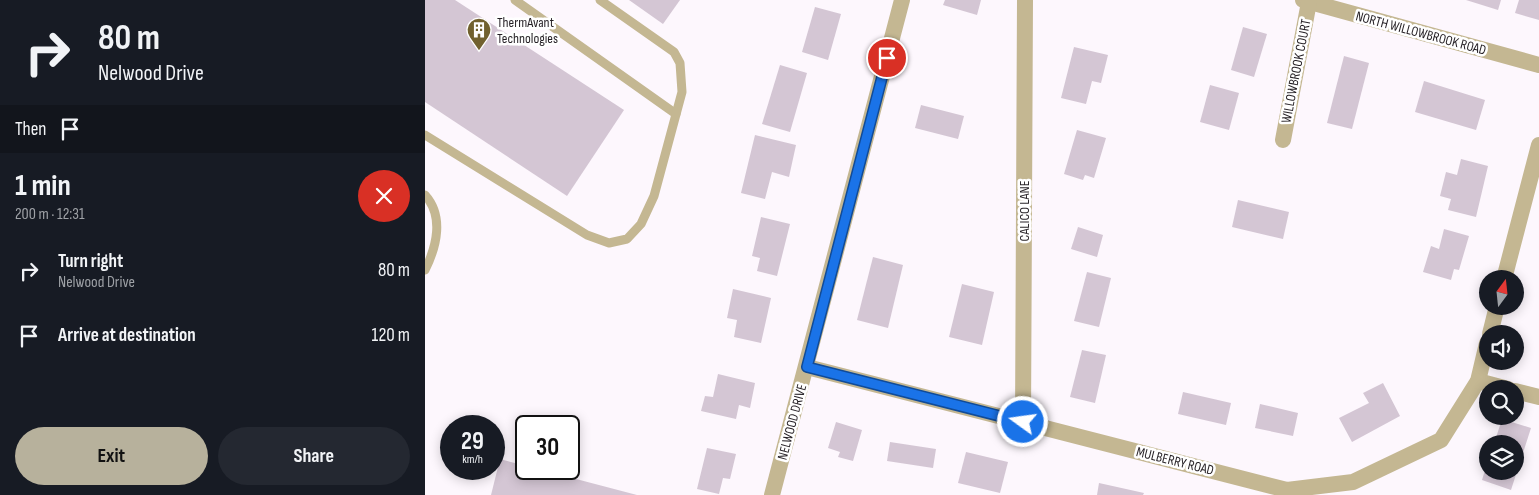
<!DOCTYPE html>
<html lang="en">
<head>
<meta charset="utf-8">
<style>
  :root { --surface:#171b24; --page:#242831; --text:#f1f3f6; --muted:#9ea1a6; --accent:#b7b19c }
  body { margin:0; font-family:"Sofia Sans Condensed",sans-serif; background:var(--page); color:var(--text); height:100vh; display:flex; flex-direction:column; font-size:19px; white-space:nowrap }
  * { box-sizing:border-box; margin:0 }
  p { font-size:16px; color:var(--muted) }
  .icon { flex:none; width:28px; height:28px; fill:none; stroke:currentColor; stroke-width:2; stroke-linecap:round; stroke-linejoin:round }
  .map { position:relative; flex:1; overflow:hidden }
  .details { display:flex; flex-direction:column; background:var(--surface); width:425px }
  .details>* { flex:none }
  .top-card { background:#171b24; color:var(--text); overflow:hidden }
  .needle { width:32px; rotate:15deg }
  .tools { position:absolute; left:1054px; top:270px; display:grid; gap:10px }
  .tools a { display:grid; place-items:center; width:45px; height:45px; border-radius:50%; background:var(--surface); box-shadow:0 2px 12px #0003; font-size:25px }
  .speed { position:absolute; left:15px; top:415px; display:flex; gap:10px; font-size:25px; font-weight:700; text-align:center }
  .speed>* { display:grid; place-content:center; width:65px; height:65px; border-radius:50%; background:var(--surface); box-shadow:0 2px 12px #0003; line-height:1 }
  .speed small { font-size:12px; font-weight:400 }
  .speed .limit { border:2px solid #111; border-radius:8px; background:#fff; color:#111 }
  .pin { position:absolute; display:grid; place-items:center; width:42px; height:42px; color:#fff; margin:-21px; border:2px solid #fff; border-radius:50%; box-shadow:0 1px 5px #0007 }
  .me { position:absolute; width:55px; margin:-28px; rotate:284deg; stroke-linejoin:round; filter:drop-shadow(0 0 4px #0008) }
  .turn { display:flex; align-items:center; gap:18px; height:105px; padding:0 15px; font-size:22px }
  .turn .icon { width:65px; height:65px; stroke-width:2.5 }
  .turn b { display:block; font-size:35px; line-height:42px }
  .then { display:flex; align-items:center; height:48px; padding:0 15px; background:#0003; gap:10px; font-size:19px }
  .round { display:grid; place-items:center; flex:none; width:52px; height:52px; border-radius:26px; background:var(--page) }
  .overview { display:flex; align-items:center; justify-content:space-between; height:85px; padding:0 15px }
  h1 { font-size:30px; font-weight:700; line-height:38px }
  .primary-button { display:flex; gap:10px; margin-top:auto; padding:10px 15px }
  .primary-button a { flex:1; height:58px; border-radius:30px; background:var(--accent); color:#111; font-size:20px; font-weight:700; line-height:58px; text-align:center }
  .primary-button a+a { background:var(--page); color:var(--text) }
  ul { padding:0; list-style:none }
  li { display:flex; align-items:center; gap:15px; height:65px; padding:0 15px }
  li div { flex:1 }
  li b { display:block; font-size:19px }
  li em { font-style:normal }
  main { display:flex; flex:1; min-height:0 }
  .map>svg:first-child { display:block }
</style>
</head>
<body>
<main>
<section class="details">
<div class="top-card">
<div class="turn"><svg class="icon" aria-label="right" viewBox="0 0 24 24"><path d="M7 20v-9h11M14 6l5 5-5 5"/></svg><div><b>80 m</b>Nelwood Drive</div></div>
<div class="then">Then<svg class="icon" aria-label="arrive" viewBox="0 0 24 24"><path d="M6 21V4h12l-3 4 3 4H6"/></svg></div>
</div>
<div class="overview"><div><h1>1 min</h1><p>200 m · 12:31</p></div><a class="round" style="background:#d93025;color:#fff"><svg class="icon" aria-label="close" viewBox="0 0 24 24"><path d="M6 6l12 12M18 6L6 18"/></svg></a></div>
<ul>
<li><svg class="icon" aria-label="right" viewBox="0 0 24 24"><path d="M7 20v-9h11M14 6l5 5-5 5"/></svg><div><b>Turn right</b><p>Nelwood Drive</p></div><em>80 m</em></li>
<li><svg class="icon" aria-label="arrive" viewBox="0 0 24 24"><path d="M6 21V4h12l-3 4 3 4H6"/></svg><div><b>Arrive at destination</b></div><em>120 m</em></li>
</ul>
<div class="primary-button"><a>Exit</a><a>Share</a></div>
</section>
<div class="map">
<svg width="1114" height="495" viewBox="0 0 1114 495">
  <rect width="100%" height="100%" fill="#fdf7fd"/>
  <g fill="#d4c6d4">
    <path d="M0 0H30L199 110 142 196 0 102Z"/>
    <path d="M204 0H255L238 24Z"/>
    <path d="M520 0H556L552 15 518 5Z"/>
    <path d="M1041 0H1076L1073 10Z"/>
    <path d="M1094 0H1114V20L1090 13Z"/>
    <path d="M390 7 416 14 403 60 377 52Z"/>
    <path d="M818 27 842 34 829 77 806 70Z"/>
    <path d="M649 47 683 55 676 83 667 81 661 104 636 98Z"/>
    <path d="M919 56 944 63 927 129 902 123Z"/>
    <path d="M355 65 382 73 365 132 337 124Z"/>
    <path d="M999 81 1060 100 1051 130 990 112Z"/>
    <path d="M785 85 814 93 804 130 775 122Z"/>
    <path d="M496 105 539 116 533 139 490 128Z"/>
    <path d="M652 130 681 138 669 178 660 175 658 180 639 174Z"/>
    <path d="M330 135 371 145 364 177 347 172 340 199 316 193Z"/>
    <path d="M1036 159 1063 166 1051 217 1023 210 1026 199 1015 196 1021 172 1032 175Z"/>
    <path d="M813 200 864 212 858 239 807 227Z"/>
    <path d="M336 217 365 224 352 276 332 271 335 258 327 256Z"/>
    <path d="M653 227 678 235 672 257 646 249Z"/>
    <path d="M1019 229 1044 236 1034 270 1029 269 1026 280 998 272 1006 246 1014 249Z"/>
    <path d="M448 257 478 265 463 328 432 320Z"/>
    <path d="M662 272 686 278 674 327 649 321Z"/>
    <path d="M537 284 569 292 557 345 524 337Z"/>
    <path d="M308 289 346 298 336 343 309 337 312 320 302 318Z"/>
    <path d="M657 350 681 355 670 403 645 397Z"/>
    <path d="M293 374 330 383 325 408 314 405 311 419 276 411 280 396 288 397Z"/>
    <path d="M958 383 975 416 927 442 914 418 944 403 938 393Z"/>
    <path d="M758 392 806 403 801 425 753 414Z"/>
    <path d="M835 404 873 413 868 436 830 428Z"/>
    <path d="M1077 419 1106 428 1086 490 1057 480 1062 464V471H1090V444H1069Z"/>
    <path d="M411 422 437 430 428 461 413 457 415 452 403 448Z"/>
    <path d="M465 442 511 449 508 468 462 461Z"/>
    <path d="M282 448 311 454 305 479 298 478 294 494 272 489Z"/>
    <path d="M541 452 583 462 575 493 533 483Z"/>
    <path d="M75 459 101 466V469H113L212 495H66Z"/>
    <path d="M674 483 719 493 718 495H672Z"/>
  </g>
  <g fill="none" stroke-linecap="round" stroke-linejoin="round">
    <g stroke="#c4b792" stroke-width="9">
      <path d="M90 0 251 114"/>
      <path d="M0 135 162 235 184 243 202 239 216 224 229 196 257 92 255 63 249 52 175 0"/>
      <path d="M0 195C19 216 12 246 0 270"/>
    </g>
    <g stroke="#c4b792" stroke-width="16">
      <path d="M878 0 1114 65"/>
      <path d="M858 140 884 2"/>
      <path d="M1079 279 1114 145"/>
      <path d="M1065 334 1072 306"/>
      <path d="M382 367 862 490 928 482 1016 440 1053 381 1062 343"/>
      <path d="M1053 381 1083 389"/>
      <path d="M1090 391 1114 397"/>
      <path d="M598 422 600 0"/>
      <path d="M347 495 477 0"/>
    </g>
  </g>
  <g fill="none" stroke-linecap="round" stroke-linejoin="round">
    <defs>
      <path id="route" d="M462 58 382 367 598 422"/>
    </defs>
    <use href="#route" stroke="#114b97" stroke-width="12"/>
    <use href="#route" stroke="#1a73e8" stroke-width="9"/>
  </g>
  <defs>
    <symbol id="building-pin" viewBox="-11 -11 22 30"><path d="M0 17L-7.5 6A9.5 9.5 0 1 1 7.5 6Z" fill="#71612f" stroke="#fff"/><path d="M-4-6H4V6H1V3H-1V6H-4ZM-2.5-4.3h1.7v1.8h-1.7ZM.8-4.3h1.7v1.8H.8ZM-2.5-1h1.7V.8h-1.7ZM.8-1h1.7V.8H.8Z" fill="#fff"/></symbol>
  </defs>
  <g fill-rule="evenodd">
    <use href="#building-pin" x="40" y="16" width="28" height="38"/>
  </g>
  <g text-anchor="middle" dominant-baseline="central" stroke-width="5" stroke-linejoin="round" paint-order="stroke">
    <g font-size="14" fill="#231e23" stroke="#fff" text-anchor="start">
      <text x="72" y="22">ThermAvant<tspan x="72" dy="16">Technologies</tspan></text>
    </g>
    <g font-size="14" fill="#231e23" stroke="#fff">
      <text transform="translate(996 33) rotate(15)">NORTH WILLOWBROOK ROAD</text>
      <text transform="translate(871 71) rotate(-79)">WILLOWBROOK COURT</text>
      <text transform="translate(599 211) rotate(-90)">CALICO LANE</text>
      <text transform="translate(367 422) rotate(-75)">NELWOOD DRIVE</text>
      <text transform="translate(750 461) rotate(14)">MULBERRY ROAD</text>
    </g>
  </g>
</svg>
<div class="tools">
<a><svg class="needle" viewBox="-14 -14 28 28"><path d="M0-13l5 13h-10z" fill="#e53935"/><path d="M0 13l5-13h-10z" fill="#9ea1a6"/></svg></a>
<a><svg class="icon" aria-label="sound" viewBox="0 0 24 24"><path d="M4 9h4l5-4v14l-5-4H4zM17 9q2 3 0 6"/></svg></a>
<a><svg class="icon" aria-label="search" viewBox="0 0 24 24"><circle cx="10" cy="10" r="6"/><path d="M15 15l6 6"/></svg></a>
<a><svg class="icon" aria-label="layers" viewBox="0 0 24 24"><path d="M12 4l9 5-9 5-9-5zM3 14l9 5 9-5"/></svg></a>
</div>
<div class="speed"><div>29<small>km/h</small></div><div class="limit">30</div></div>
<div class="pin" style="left:462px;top:58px;background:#d93025"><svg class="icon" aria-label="arrive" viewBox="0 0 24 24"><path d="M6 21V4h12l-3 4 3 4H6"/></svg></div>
<svg class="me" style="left:598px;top:422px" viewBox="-20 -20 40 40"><circle r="17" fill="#1a73e8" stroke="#fff" stroke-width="3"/><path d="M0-11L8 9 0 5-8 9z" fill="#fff"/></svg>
</div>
</main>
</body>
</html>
